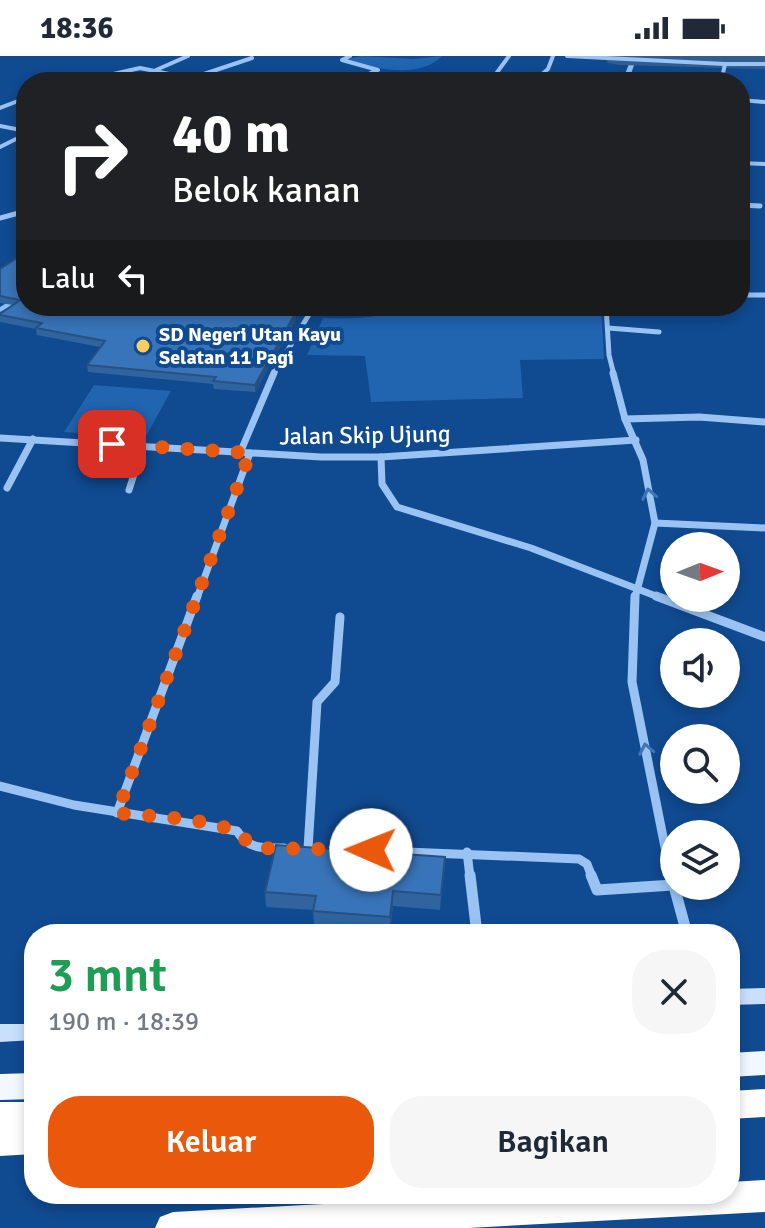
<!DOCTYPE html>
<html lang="id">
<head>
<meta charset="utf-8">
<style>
  :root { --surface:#fff; --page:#f6f6f7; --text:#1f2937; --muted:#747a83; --accent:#ea580c }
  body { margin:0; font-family:Signika,sans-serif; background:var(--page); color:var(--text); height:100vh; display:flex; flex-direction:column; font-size:30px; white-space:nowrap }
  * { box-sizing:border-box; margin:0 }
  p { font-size:26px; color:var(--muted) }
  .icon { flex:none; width:44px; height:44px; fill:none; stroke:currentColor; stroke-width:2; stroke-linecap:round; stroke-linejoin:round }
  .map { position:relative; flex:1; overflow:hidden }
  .sheet { position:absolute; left:24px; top:868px; width:716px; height:280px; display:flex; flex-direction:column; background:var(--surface); border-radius:32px; box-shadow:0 4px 12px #0003 }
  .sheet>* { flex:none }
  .hud { position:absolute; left:16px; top:16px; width:734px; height:244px; border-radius:32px; box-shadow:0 4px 12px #0003; background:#202124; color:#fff; overflow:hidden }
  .needle { width:52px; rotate:89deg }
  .buttons { position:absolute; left:660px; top:476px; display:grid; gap:16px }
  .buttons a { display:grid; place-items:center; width:80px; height:80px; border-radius:50%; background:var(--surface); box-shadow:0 4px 12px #0003; font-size:40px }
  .pin { position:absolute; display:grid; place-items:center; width:68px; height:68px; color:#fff; margin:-34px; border-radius:16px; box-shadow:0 4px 12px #0006 }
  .me { position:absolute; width:88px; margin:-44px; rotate:271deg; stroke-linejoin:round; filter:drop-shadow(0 0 6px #0008) }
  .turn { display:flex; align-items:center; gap:28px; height:168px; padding:0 24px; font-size:36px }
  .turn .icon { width:104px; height:104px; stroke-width:2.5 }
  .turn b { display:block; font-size:56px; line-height:68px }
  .then { display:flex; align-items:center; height:76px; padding:0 24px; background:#0003; gap:16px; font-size:30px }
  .round { display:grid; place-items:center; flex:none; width:84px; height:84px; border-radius:32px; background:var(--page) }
  .head { display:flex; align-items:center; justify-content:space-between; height:136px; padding:0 24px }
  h1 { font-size:48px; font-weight:600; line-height:60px; color:#1e9e55 }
  .button { display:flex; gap:16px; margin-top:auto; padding:16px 24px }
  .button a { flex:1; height:92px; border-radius:32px; background:var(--accent); color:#fff; font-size:32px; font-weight:600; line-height:92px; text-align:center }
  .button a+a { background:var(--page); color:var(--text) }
  .status { display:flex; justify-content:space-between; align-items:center; height:56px; padding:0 40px; background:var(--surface); direction:ltr }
  .status svg { height:22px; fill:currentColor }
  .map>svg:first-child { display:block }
</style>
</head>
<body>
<div class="status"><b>18:36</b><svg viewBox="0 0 49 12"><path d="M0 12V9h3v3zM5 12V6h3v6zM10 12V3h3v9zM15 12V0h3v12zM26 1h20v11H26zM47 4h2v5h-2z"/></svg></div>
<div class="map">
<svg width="765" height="1172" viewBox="0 0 765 1172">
  <rect width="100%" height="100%" fill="#104a90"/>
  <g fill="#2164af">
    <path d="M361 0 413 3 442 0C418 24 375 12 344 4Z"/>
    <path d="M421 250H601L604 303 520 304 523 342 371 346 365 300 307 299 323 262C355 264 390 260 421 250Z"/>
    <path d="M94 329 171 335 145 382 64 376Z"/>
  </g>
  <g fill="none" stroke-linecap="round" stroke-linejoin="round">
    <g fill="#8bbff7" fill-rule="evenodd">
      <path d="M632 0 637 1 628 26H622Z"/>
      <path d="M23 237H26V242L0 256V251Z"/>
      <path d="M267 250H280L291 254 287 256Z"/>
      <path d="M366 250H411L407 252 318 257 314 255 318 253Z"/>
    </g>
    <path fill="#325d90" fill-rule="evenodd" d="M604 0H765V13L619 9 608 7Z"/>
    <g stroke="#9ac3f3" stroke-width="4">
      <path d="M567 0 725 8"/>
      <path d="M156 14 188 0"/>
      <path d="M195 21 252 2"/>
      <path d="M78 26 140 12 208 26"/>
      <path d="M349 26 378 14 342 4 350 0"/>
      <path d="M490 26 509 0"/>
      <path d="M533 26 548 13 553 0"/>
      <path d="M721 26 725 8H765"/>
      <path d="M740 44 765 46"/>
      <path d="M0 52 26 42"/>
      <path d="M0 70 26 75"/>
      <path d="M0 91 26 78"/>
      <path d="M740 107 765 108"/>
    </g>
    <g stroke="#9ac3f3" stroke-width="5">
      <path d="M740 149 760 150"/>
      <path d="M0 162 26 155"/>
      <path d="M740 239H765"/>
      <path d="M606 250 609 299 614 319"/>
      <path d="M608 272 659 276"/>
      <path d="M273 319 314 250"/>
    </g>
    <g stroke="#9ac3f3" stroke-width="7">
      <path d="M613 317 625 363 643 404 655 467 635 542"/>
      <path d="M625 363 699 361 765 366"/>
      <path d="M0 382 321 401H381L636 384"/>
      <path d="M240 397 274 317"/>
      <path d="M381 401 382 428 397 451 531 492 661 542"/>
      <path d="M7 432 33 383"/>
      <path d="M129 434 143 390"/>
      <path d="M655 467 765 472"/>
      <path d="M197 542 250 397"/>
    </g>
    <g stroke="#9ac3f3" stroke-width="9">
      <path d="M635 540 632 626 671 821"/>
      <path d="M656 540 765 581"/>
      <path d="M0 730 74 749 237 775C249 794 263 792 284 792"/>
      <path d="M117 757 197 540"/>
      <path d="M308 793 317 646 335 626 340 561"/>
      <path d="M333 793 579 803 587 808 592 821"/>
      <path d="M467 796 470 821"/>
    </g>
    <g stroke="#9ac3f3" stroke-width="11">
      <path d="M470 819 477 878"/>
      <path d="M591 819 597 834 673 829"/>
      <path d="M671 819 687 878"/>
    </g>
    <g fill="#c9e0fd" fill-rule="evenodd">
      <path d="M765 932V948L730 949V933Z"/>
      <path d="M0 968H34V984L0 986Z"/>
    </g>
    <g fill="#f2f8ff" fill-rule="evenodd">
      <path d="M765 995V1019L730 1021V997Z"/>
      <path d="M34 1017V1043L0 1044V1018Z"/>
    </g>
    <g fill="#fff" fill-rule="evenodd">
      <path d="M765 1033V1061L730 1063V1035Z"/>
      <path d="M0 1046H34V1098L0 1100Z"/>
      <path d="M765 1124V1156L468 1172H155L160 1161 173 1156 508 1138H730V1126Z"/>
    </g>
  </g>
  <g fill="#30649f">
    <path d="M0 213 26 250 296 263 255 336 214 333 213 328 88 316 87 309 100 291 37 279 36 273 0 266V258L13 249 0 247Z"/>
    <path d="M445 801 440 854 393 850 390 876 314 870 313 854 266 851 265 836Z"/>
  </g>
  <g fill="#275182">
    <path d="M296 256V263L255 336V329Z"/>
    <path d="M445 801 444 816 440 854 441 839Z"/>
    <path d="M393 835V850L390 876V861Z"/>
  </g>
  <g fill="#3874b9" stroke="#275182" stroke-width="2">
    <path d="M26 196V250H229L296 256 255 329 213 325 216 321 87 309 105 285 36 272 42 267 0 259V258L20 244 0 240V213Z"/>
    <path d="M276 789 445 801 441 839 393 835 390 861 313 855 316 840 265 836Z"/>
  </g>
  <defs><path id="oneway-chevron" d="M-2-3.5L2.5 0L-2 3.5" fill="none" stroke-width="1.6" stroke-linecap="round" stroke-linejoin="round" transform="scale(2)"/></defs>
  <g stroke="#4074b3">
    <use href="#oneway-chevron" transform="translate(649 438) rotate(-101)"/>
    <use href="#oneway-chevron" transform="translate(646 693) rotate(-101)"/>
  </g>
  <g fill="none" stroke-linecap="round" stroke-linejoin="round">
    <path stroke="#ea580c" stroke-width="14" stroke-dasharray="0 25.2" d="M112 388 250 397 117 757C154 761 197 761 232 774 242 778 246 787 258 792L371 794"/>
  </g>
  <circle fill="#ffcd5b" stroke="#104a90" stroke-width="3" cx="143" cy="290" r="8"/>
  <g text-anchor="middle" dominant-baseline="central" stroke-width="8" stroke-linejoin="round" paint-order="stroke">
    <g font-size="20" font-weight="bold" fill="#fff" stroke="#104a90" text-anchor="start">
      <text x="159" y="278">SD Negeri Utan Kayu<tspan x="159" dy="23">Selatan 11 Pagi</tspan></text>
    </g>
    <g font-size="24" fill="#fff" stroke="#104a90">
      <text transform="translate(365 379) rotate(-1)">Jalan Skip Ujung</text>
    </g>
  </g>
</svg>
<div class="buttons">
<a><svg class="needle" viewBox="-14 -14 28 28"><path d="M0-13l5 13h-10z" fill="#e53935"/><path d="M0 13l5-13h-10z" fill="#747a83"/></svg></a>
<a><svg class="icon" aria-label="sound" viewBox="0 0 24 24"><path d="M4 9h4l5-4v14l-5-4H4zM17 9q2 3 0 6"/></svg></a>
<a><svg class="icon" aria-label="search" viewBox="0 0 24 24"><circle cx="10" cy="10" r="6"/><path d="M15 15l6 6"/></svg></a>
<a><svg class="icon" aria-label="layers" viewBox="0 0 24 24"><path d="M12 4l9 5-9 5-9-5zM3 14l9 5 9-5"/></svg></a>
</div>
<div class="pin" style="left:112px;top:388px;background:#d93025"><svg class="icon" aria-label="arrive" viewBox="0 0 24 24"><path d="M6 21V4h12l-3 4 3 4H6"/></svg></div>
<svg class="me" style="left:371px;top:794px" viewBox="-20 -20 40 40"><circle r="19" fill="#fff"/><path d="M0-13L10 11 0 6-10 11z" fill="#ea580c"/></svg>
<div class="hud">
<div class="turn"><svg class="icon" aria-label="right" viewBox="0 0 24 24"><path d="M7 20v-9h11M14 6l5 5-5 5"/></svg><div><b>40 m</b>Belok kanan</div></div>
<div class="then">Lalu<svg class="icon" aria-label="left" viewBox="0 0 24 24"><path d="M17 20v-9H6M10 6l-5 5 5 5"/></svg></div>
</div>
<section class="sheet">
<div class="head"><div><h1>3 mnt</h1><p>190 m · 18:39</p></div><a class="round"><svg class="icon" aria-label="close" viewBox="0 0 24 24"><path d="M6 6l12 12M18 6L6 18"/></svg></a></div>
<div class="button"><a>Keluar</a><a>Bagikan</a></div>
</section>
</div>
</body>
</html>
